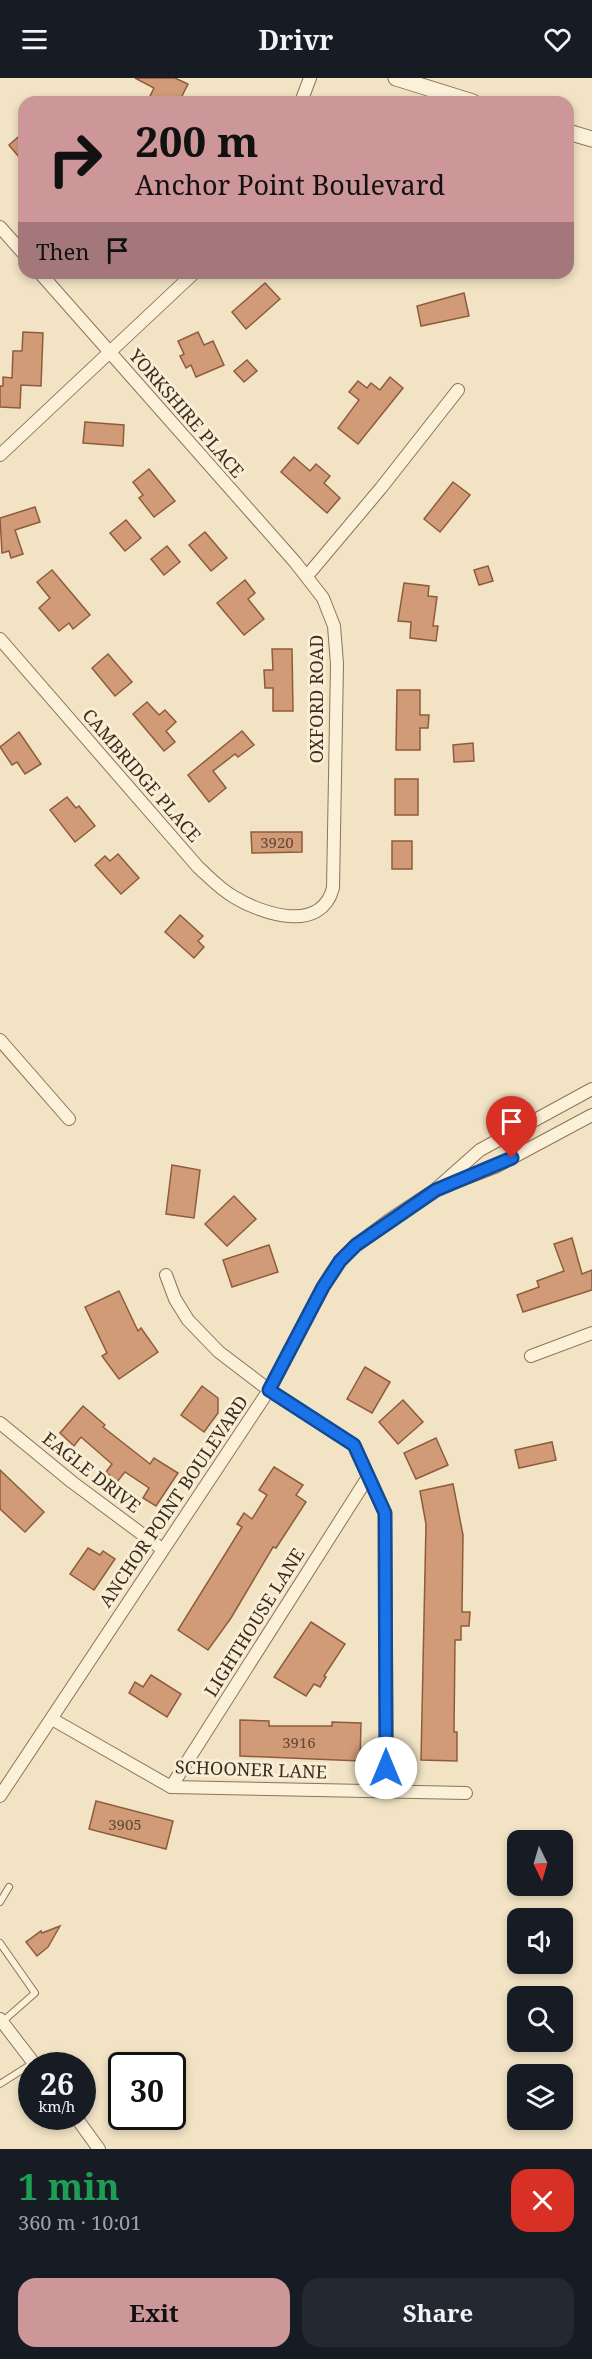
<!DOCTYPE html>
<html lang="en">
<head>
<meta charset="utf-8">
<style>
  :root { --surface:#171b24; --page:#242831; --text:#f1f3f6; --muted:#9ea1a6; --accent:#cd9699 }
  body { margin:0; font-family:"Noto Serif",serif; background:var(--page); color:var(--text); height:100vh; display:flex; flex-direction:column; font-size:22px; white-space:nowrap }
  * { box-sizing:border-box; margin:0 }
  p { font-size:20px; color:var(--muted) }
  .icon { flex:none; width:33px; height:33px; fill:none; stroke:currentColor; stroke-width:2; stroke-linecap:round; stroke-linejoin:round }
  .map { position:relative; height:2071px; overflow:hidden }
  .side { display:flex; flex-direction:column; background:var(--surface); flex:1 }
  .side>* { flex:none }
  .banner { position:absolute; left:18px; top:18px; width:556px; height:183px; border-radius:18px; box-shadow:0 3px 9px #0003; background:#cd9699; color:#111; overflow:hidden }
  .needle { width:39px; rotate:175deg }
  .buttons { position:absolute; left:507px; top:1752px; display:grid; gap:12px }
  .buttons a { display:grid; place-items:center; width:66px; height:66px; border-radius:12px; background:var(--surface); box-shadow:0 3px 9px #0003; font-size:30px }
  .speed { position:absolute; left:18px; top:1974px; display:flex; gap:12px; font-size:30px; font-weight:700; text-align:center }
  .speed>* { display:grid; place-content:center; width:78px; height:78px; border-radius:50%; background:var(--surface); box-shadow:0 3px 9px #0003; line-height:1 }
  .speed small { font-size:15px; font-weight:400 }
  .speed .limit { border:3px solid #111; border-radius:9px; background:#fff; color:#111 }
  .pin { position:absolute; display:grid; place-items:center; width:51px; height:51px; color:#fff; margin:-62px -26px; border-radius:50% 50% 50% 0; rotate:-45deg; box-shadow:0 0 6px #0007 }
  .pin .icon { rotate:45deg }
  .me { position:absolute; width:66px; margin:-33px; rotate:0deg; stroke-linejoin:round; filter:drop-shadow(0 0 4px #0008) }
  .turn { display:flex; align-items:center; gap:21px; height:126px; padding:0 18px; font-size:27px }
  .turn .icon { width:78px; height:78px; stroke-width:2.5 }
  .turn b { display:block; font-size:42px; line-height:51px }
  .then { display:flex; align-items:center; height:57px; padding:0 18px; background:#0003; gap:12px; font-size:22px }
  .round { display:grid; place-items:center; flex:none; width:63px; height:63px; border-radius:18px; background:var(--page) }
  .summary { display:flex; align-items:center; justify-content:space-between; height:102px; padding:0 18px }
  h1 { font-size:36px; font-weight:700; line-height:45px; color:#1e9e55 }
  .action { display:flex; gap:12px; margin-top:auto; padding:12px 18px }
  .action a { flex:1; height:69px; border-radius:18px; background:var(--accent); color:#111; font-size:24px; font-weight:700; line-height:69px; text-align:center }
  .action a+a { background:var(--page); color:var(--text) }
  header { display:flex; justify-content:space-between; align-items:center; height:78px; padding:0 18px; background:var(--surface); font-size:27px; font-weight:700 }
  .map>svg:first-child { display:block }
</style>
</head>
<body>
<header><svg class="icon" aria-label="menu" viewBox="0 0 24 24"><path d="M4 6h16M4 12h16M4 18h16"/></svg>Drivr<svg class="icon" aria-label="heart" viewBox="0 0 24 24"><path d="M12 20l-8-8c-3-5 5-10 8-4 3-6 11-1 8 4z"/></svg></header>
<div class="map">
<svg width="592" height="2071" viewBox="0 0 592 2071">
  <rect width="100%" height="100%" fill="#f1e3c4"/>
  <g fill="#d19b78" stroke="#8e5c3d" stroke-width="1.5">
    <path d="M135 0H175L188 6 179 24H147L154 10Z"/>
    <path d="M24 54V85L9 67Z"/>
    <path d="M265 205 280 221 246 251 232 234Z"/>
    <path d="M464 215 469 238 421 248 417 228Z"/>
    <path d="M23 254 43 255 41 308 21 307 20 330 0 329V308H3V299L12 300 13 273H22Z"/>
    <path d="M198 254 204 267 213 263 224 287 196 299 191 287 186 290 180 278 184 276 178 263Z"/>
    <path d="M247 282 257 293 244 304 234 293Z"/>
    <path d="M390 299 403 310 358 366 338 350 359 322 349 314 358 303 367 310 371 305 380 312Z"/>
    <path d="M85 344 124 347 123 368 83 365Z"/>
    <path d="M294 379 310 393 316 386 330 398 324 405 340 420 327 435 281 394Z"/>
    <path d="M149 391 175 423 154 439 139 420 143 417 133 404Z"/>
    <path d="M453 404 470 417 440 454 424 441Z"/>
    <path d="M35 429 40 444 15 452 23 476 11 480 9 473 2 475 0 440Z"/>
    <path d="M126 442 141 460 125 473 110 455Z"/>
    <path d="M205 454 227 480 211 493 189 467Z"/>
    <path d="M167 468 180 484 164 497 151 481Z"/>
    <path d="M488 488 493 503 479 507 474 492Z"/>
    <path d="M52 492 90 537 73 551 69 545 59 553 39 530 50 520 37 504Z"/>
    <path d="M245 502 255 515 248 521 264 541 244 557 217 525Z"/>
    <path d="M404 505 429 508 428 518 437 519 433 548H438L436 563 410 560 411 544 398 543Z"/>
    <path d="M272 571H292L293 633H273V610H265L264 592H273Z"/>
    <path d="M108 576 132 604 115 618 92 590Z"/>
    <path d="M397 612H420V637H429L428 650H420V672H396Z"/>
    <path d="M147 624 159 637 165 632 176 644 166 653 175 664 164 673 133 636Z"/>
    <path d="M242 653 254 667 238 679 235 676 213 693 226 710 209 724 188 697Z"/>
    <path d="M19 654 41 686 25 696 17 684 12 687 0 669Z"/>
    <path d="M473 665 474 683 454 684 453 667Z"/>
    <rect x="395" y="701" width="23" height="36"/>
    <path d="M67 719 76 730 79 728 95 748 75 764 50 732Z"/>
    <path d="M251 754H302V774L252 775Z"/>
    <rect x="392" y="763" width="20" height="28"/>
    <path d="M118 776 139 800 121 816 95 787 105 778 110 783Z"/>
    <path d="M180 837 203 858 198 863 204 869 194 880 165 854Z"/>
    <path d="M172 1087 200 1092 194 1140 166 1136Z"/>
    <path d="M234 1118 256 1141 227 1168 205 1146Z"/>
    <path d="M572 1160 582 1196 592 1192V1212L523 1234 517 1217 539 1209 537 1203 564 1193 554 1166Z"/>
    <path d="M269 1167 278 1194 232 1209 223 1182Z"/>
    <path d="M119 1213 138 1253 141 1250 158 1274 119 1301 102 1278 107 1275 85 1229Z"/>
    <path d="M365 1289 390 1304 372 1335 347 1321Z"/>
    <path d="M202 1308 218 1320V1335L204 1354 181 1337Z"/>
    <path d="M403 1322 423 1344 398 1366 379 1344Z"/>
    <path d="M83 1328 105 1347 103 1349 150 1386 154 1380 178 1395 156 1428 143 1420 149 1410 125 1394 117 1404 106 1394 112 1386 81 1359 74 1368 60 1355Z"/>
    <path d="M436 1360 448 1387 416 1401 404 1375Z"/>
    <path d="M552 1364 556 1382 519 1390 515 1372Z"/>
    <path d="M274 1389 303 1407 296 1417 306 1424 276 1470 273 1469 231 1540 208 1572 178 1552 242 1449 237 1446 244 1435 252 1441 267 1417 259 1412Z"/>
    <path d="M0 1392 44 1434 25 1454 0 1431Z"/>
    <path d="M453 1406 463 1457 462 1534H470L469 1548H461V1562H455L454 1654H457V1683L421 1682 426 1446 420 1413Z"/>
    <path d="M88 1470 100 1477 103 1473 115 1481 94 1512 70 1496Z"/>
    <path d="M311 1544 345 1566 324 1598 326 1599 320 1609 314 1606 306 1618 274 1599Z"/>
    <path d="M151 1597 181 1616 167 1639 129 1615 135 1604 143 1609Z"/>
    <path d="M240 1642 269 1643V1648H332V1644L361 1645 360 1683 240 1678Z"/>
    <path d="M96 1723 173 1743 166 1771 89 1751Z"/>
    <path d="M60 1848 48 1869 37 1878 26 1864 41 1853 42 1855Z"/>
  </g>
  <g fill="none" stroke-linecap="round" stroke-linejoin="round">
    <defs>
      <g id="service">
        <path d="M0 1824 9 1809"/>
        <path d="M0 1865 35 1915 2 1944"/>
        <path d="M0 2006 33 1985"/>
      </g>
      <g id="minor">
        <path d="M301 24 310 0"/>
        <path d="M0 149 24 176"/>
        <path d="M0 377 194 195"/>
        <path d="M307 498 381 410 458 312"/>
        <path d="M0 561 198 789C209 799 220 811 234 819 262 836 321 856 333 810L337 586 334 548 323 520 295 484 40 195"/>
        <path d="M0 962 69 1041"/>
        <path d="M443 1109 495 1089 592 1037"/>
        <path d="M166 1197 175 1221 188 1242 219 1274 269 1312 354 1367 385 1435 387 1713"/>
        <path d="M531 1278 592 1255"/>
        <path d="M0 1345 72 1404 162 1471"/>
        <path d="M52 1641 171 1709 466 1715"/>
        <path d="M171 1709 368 1399"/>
        <path d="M0 1718 269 1312 323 1209 340 1183 356 1167 389 1142 436 1111 480 1072 592 1011"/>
        <path d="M0 1941 36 1988"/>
        <path d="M75 2038 99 2071"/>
      </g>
      <g id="tertiary">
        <path d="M396 0 473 24"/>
        <path d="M568 54 592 61"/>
      </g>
    </defs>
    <use href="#service" stroke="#8d7459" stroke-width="8"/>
    <use href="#minor" stroke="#8d7459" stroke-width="14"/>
    <use href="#tertiary" stroke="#8d7459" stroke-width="17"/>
    <use href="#service" stroke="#fbf0d8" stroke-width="6"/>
    <use href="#minor" stroke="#fbf0d8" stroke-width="12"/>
    <use href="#tertiary" stroke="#fbf0d8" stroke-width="15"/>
  </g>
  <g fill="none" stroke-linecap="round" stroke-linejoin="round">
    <defs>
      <path id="route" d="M386 1690 385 1435 354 1367 269 1312 323 1209 340 1183 356 1167 436 1112 512 1080"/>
    </defs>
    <use href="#route" stroke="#114b97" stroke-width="15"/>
    <use href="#route" stroke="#1a73e8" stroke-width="10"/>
  </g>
  <g text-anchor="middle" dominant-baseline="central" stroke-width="6" stroke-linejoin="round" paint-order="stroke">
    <g font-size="15" fill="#614834">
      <text x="277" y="764">3920</text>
      <text x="299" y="1664">3916</text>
      <text x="125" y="1746">3905</text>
    </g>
    <g font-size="18" fill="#3c2c1e" stroke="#f8edd5">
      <text transform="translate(187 335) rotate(49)">YORKSHIRE PLACE</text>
      <text transform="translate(316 621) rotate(-90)">OXFORD ROAD</text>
      <text transform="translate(142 697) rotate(49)">CAMBRIDGE PLACE</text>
      <text transform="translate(92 1394) rotate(38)">EAGLE DRIVE</text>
      <text transform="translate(173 1423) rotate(-56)">ANCHOR POINT BOULEVARD</text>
      <text transform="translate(254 1544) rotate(-58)">LIGHTHOUSE LANE</text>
      <text transform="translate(251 1691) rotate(2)">SCHOONER LANE</text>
    </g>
  </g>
</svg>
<div class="buttons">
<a><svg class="needle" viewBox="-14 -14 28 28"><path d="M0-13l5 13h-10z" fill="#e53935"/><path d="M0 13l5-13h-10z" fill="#9ea1a6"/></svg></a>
<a><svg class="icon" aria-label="sound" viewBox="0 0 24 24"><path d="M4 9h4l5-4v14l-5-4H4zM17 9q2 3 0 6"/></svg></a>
<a><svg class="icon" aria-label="search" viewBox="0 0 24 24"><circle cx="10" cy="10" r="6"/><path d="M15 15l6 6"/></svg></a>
<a><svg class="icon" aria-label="layers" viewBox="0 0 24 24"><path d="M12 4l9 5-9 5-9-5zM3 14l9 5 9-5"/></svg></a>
</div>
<div class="speed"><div>26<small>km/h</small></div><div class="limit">30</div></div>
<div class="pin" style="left:512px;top:1080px;background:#d93025"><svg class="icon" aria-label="arrive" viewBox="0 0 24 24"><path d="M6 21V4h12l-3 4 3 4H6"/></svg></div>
<svg class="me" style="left:386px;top:1690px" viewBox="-20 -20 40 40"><circle r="19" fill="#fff"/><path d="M0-13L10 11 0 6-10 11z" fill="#1a73e8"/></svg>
<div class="banner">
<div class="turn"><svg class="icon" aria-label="right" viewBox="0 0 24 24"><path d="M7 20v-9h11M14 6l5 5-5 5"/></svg><div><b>200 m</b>Anchor Point Boulevard</div></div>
<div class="then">Then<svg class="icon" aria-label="arrive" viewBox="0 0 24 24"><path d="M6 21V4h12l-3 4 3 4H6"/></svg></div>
</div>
</div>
<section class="side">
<div class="summary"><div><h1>1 min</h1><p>360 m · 10:01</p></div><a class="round" style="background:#d93025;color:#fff"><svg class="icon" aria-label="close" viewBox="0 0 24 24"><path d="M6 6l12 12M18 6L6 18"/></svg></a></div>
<div class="action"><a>Exit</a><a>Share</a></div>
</section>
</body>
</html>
